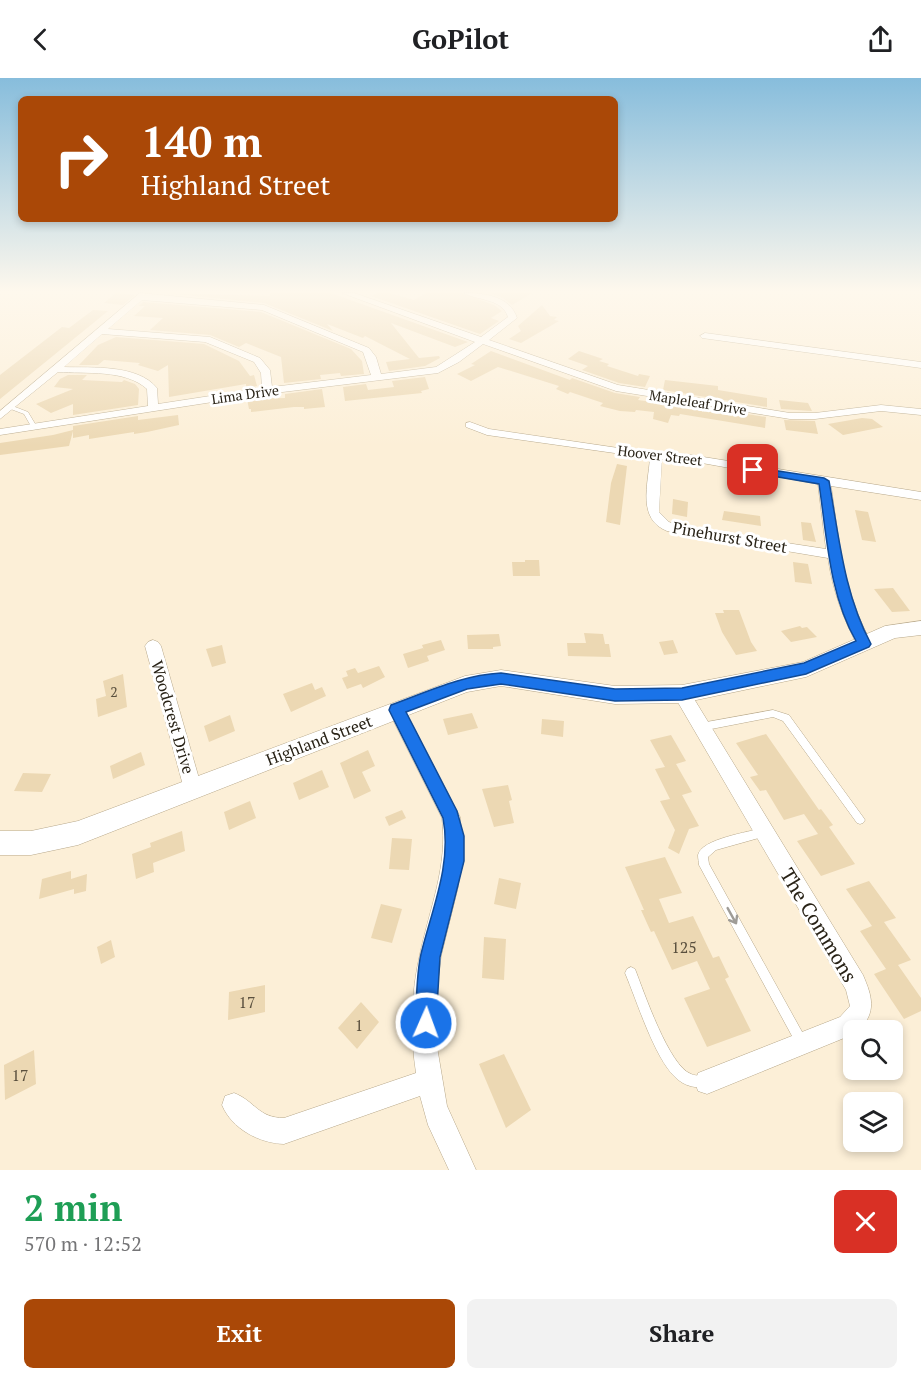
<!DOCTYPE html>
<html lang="en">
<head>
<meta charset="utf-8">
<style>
  :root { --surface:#fff; --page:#f2f2f2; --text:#202124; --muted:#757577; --accent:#aa4807 }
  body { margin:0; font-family:"PT Serif",serif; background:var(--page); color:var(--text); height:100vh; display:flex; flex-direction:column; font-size:22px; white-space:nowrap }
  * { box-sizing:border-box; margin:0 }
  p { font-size:20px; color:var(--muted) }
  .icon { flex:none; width:33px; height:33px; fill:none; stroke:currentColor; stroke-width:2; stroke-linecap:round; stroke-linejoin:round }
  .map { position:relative; height:1092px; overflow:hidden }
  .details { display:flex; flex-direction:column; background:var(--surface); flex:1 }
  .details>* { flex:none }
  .banner { position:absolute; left:18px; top:18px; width:600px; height:126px; border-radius:9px; box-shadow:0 3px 9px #0003; background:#aa4807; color:#fff; overflow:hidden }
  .controls { position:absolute; left:843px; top:942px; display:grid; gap:12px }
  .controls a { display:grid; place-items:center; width:60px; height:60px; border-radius:9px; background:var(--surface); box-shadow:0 3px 9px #0003; font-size:30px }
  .pin { position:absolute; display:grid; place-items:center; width:51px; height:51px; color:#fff; margin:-26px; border-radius:12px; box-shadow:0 3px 9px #0006 }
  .me { position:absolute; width:66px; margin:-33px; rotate:2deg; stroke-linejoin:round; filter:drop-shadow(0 0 4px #0008) }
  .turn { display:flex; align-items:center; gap:21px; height:126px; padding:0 24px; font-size:27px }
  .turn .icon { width:78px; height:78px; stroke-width:2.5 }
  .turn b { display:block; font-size:42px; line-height:51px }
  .round { display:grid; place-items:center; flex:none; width:63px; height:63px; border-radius:9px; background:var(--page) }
  .head { display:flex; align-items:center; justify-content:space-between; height:102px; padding:0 24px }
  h1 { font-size:36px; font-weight:700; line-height:45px; color:#1e9e55 }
  .primary-button { display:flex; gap:12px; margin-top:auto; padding:12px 24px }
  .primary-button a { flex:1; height:69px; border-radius:9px; background:var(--accent); color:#fff; font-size:24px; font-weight:700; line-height:69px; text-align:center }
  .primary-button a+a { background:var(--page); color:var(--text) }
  header { display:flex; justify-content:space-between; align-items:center; height:78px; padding:0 24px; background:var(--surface); font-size:27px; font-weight:700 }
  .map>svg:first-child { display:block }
</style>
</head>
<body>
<header><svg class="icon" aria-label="back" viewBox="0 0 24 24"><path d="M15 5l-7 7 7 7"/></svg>GoPilot<svg class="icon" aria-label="share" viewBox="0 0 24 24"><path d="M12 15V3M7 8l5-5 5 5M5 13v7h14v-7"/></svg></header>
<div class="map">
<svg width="921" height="1092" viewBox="0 0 921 1092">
  <rect width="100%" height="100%" fill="#fcefd7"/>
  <g fill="#ecd8b3">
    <path d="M116 215 135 217 123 227 104 225Z"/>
    <path d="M165 215 270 218V215H331L468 264 455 269 391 245 419 280 439 278 440 280 425 288 389 293 386 284 410 281 365 258 363 260 327 246 333 253 264 225Z"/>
    <path d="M377 215H390L414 222 426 215H462L494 227 502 233 491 240 499 243 480 256 371 218Z"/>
    <path d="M489 215H532L512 227 503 220Z"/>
    <path d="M143 224 261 234 351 271 362 283 364 296 341 298 340 295 320 297 321 301 284 305 281 279 246 265 239 269 210 257 150 252 163 240 134 238 145 228H139Z"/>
    <path d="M542 227 550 238 557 239 554 242 559 243 521 265 509 261 521 253 518 248Z"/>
    <path d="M93 232 108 233 0 321V297L62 249 69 250Z"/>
    <path d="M116 259 204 266 239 283 250 298 254 297 257 308 246 310V306L169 319 168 287 158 293 138 287 140 285 104 282 98 287H79L98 267Z"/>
    <path d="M491 273 570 302 572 300 615 315 640 319 638 322 660 325 661 322 766 339 765 350 680 336 679 338 671 337 668 345 653 341 654 334 636 332 635 334 620 333 600 328 603 325 570 314 568 316 556 311 559 308 498 289 471 303 457 296 475 287 471 286Z"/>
    <path d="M579 273 603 281 599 283 609 286 607 288 638 298 639 296 650 298 645 309 619 305 582 292 588 288 568 281Z"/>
    <path d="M68 297H87L82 302 122 304 124 302 135 306 139 311 138 327 73 337V326L51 335 36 326 73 311 54 309 60 301Z"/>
    <path d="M425 299 429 311 421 313 422 315 345 323 343 309 366 306 368 312 394 309 392 303Z"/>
    <path d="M665 302 718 308V312L767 320V329L663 312Z"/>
    <path d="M322 311 325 329 304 331V329H294L251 334V331H249L247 321 285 320V316Z"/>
    <path d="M779 322 808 325 812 333 781 331Z"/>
    <path d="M178 337 179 347 147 354 134 356V354L89 361V357L73 360V353L69 368 0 377V365L53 357 73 352V348L138 338V342Z"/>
    <path d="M862 340 872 341 883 349 843 357 828 346Z"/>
    <path d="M784 342 815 343 818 356 786 352Z"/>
    <path d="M617 386 627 388 620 447 606 444 611 405Z"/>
    <path d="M673 421 688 424 687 439 672 436Z"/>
    <path d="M855 432 868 434 876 464 862 462Z"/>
    <path d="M724 433 760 438 761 448 722 442Z"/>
    <path d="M801 444 811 445 816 464 803 462Z"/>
    <path d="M525 482H539L540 498H513L512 484H525Z"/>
    <path d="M793 484 808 486 812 506 795 504Z"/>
    <path d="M893 510 910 533 892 534 874 511Z"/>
    <path d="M723 532H739L751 564 757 573 736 577 722 554 715 535H724Z"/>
    <path d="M800 548 802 550 807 549 817 559 791 564 781 553Z"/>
    <path d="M584 555 603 556 605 566H609L611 579 568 578 567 565H586Z"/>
    <path d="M499 556 501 568 493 569V571H468L467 557Z"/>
    <path d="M441 562 445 572 427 578 429 583 408 590 403 576 423 570 424 572 422 567Z"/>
    <path d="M673 562 678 575 664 577 659 564Z"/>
    <path d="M222 567 226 585 212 589 206 571Z"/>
    <path d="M379 588 385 599 363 610 361 606 347 611 342 600 348 598 346 593 355 590 358 595Z"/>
    <path d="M123 596 127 629 98 639 96 621 106 618 103 603Z"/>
    <path d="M312 605 315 612 322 609 326 618 291 634 283 616Z"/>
    <path d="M472 635 478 650 448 657 443 641Z"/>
    <path d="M230 637 235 653 209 664 204 648Z"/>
    <path d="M542 641 564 643 563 659 541 656Z"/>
    <path d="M766 656 819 732 821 731 833 747 829 749 855 786 821 798 797 763 818 756 804 736 784 742 766 712 760 713 750 699 758 697 736 665Z"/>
    <path d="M671 657 686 683 676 686 692 714 682 717 699 748 689 751 679 776 668 770 675 752 660 723 670 721 655 691 665 689 650 662Z"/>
    <path d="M368 672 375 688 362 694 371 713 354 721 340 685Z"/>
    <path d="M141 674 145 687 113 701 110 688Z"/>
    <path d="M322 692 329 709 299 722 293 705Z"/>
    <path d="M23 695 51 696 42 714 14 713Z"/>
    <path d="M508 707 512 722 509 723 514 745 494 749 482 711Z"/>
    <path d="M250 723 256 740 229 752 224 734Z"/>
    <path d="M402 732 406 740 389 748 385 739Z"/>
    <path d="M182 753 185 773 153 785 154 794 136 801 132 776 151 769 150 765Z"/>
    <path d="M392 760 412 761 409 792 389 791Z"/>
    <path d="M665 779 682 815 659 821 669 845 693 838 713 880 719 878 729 899 725 901 751 953 707 969 684 920 710 911 697 883 672 892 654 853 651 854 641 832H644L625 789Z"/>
    <path d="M71 793V801L87 796 86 813 74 816V811L39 821 42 801Z"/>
    <path d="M499 800 521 805 516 831 494 826Z"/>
    <path d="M869 803 896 840 884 844 911 882 898 887 921 920V933L904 941 874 896 886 891 860 853 872 848 846 811Z"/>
    <path d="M381 826 402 831 392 865 371 860Z"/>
    <path d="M484 859 506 861 504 902 482 900Z"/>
    <path d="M111 862 115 879 101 886 97 869Z"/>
    <path d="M265 907V934L228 942 229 914Z"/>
    <path d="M361 924 379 944 357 971 338 950Z"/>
    <path d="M34 972 36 1006 5 1022 4 987Z"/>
    <path d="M504 976 531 1032 506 1050 479 986Z"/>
  </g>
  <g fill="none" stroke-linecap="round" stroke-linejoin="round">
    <defs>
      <g id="service">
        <path d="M10 327 28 334 37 349 36 350H32L24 336 8 330 7 329Z"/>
        <path d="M773 632 789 637 863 739 865 742 863 745 860 746 857 745 783 643 773 639 701 653 698 652 697 649 698 646 701 645Z"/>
        <path d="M763 750 766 752 768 755 766 758 716 772 708 779 709 786 806 961 808 965 806 969 802 971 798 969 699 787C699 784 698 781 698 777 701 761 749 754 763 750Z"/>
        <path d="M631 889 635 891C644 914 669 988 691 996 697 999 703 996 709 999L711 1003 709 1007C697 1012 684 1008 675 999 654 979 637 923 625 895L627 891Z"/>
      </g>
      <g id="minor">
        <path d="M140 215 264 227 369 270 376 279 381 296 436 289 475 264 342 215H354L481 259 508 239C502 220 478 223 464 215 484 215 510 218 517 240L489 262 618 307 790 335H815L881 327 921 331V337L881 333 815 341H790L616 313 483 266 459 284 438 295 258 317 0 357V351L148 328 147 311C125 291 85 296 58 294L0 341V333ZM142 222 262 232 363 274 371 297 272 309 270 292 260 280 210 259 108 251ZM102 256 205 264 254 284 261 295 262 310 158 326 157 310C137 286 93 290 64 289Z"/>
        <path d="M705 255 921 284V290L702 260 700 258Z"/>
        <path d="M470 344 489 351 625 371 691 377 921 414V422L831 408C839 464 844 516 872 566L869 570H859C843 541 833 513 828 480L667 453C637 441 648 407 650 380L487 357 466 349V345ZM662 381 691 383 818 406 826 471 681 449 669 444 659 434Z"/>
        <path d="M153 562 158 564 161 568 202 711 199 717 193 719 187 717 184 711 145 568 148 564Z"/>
        <path d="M682 609 688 611 863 897C872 918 877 934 859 952H854V956L707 1016 698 1013 695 1004 698 995 840 939 850 928 846 912 676 621 674 616 676 611Z"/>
        <path d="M396 625 402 627 460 739 463 774 458 809 441 878 436 919V963L447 1028 476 1092H449L428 1047 420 1018 284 1066C259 1065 232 1051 222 1027L225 1018 234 1015C255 1023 258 1040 284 1040L416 995C410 956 411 914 420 876 430 829 448 788 442 740L388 632 390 627Z"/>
      </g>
      <path id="tertiary" d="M921 543V557L895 560 806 599 682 625 615 626 501 608 467 614 78 767 31 777H0V753H31L78 743 465 598 501 592 615 608 682 607 803 584 885 548Z"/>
    </defs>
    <use href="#service" stroke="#b7a88b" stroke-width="1"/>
    <use href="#minor" stroke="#b7a88b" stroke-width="1"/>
    <use href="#tertiary" stroke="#b7a88b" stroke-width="1"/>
    <use href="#service" fill="#fff" fill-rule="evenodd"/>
    <use href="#minor" fill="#fff" fill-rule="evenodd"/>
    <use href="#tertiary" fill="#fff" fill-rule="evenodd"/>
  </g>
  <defs><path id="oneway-shaft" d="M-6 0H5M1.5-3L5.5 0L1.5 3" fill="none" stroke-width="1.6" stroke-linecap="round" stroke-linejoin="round" transform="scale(1.5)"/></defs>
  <use stroke="#9f9c97" href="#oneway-shaft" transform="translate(732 838) rotate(61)"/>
  <linearGradient id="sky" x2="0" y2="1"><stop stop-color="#87bddc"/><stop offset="0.58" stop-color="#fef8ed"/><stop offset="1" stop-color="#fef8ed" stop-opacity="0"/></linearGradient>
  <rect width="921" height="368" fill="url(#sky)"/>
  <path fill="#1a73e8" stroke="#114b97" stroke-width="1.5" d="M753 389 824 400 829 403C839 459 844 516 871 566L869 569 806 596 682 622 615 623 501 606 467 611 406 634 457 733 464 758V783L440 879 436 945 433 953 426 956 418 953 415 945C417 923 416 898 421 876 432 831 452 786 443 740L389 632 391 627C427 614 462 597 501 595L615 611 682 610 804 585 856 563C829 516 827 459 819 406L749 394 747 392Z"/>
  <g text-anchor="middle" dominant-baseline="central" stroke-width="6" stroke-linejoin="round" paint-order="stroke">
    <g font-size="14" fill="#292317" stroke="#fff">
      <text transform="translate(245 316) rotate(-8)">Lima Drive</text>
      <text transform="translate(698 324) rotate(9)">Mapleleaf Drive</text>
      <text transform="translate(660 377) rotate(7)">Hoover Street</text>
    </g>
    <g font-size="14" fill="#5a503e">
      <text x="114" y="613">2</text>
    </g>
    <g font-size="16" fill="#292317" stroke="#fff">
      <text transform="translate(730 459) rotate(10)">Pinehurst Street</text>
      <text transform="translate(173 639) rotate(74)">Woodcrest Drive</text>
      <text transform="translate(319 662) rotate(-21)">Highland Street</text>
    </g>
    <g font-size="16" fill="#5a503e">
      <text x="684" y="869">125</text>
      <text x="247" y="924">17</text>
      <text x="359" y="947">1</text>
      <text x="20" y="997">17</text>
    </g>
    <g font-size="20" fill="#292317" stroke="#fff">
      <text transform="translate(819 847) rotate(59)">The Commons</text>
    </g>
  </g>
</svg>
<div class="controls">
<a><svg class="icon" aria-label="search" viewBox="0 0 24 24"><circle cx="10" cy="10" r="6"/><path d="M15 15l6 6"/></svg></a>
<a><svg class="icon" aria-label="layers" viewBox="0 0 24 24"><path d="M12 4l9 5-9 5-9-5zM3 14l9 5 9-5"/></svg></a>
</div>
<div class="pin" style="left:753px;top:392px;background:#d93025"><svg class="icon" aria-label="arrive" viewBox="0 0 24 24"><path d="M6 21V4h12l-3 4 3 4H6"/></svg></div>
<svg class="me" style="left:426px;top:945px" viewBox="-20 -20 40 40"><circle r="17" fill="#1a73e8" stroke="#fff" stroke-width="3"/><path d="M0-11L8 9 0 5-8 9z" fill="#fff"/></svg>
<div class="banner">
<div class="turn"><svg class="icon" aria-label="right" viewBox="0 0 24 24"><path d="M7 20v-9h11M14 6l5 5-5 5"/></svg><div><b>140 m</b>Highland Street</div></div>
</div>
</div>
<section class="details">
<div class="head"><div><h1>2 min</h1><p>570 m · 12:52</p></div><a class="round" style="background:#d93025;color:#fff"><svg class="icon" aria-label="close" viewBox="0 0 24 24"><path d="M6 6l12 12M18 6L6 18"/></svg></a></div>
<div class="primary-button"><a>Exit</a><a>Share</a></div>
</section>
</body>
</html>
